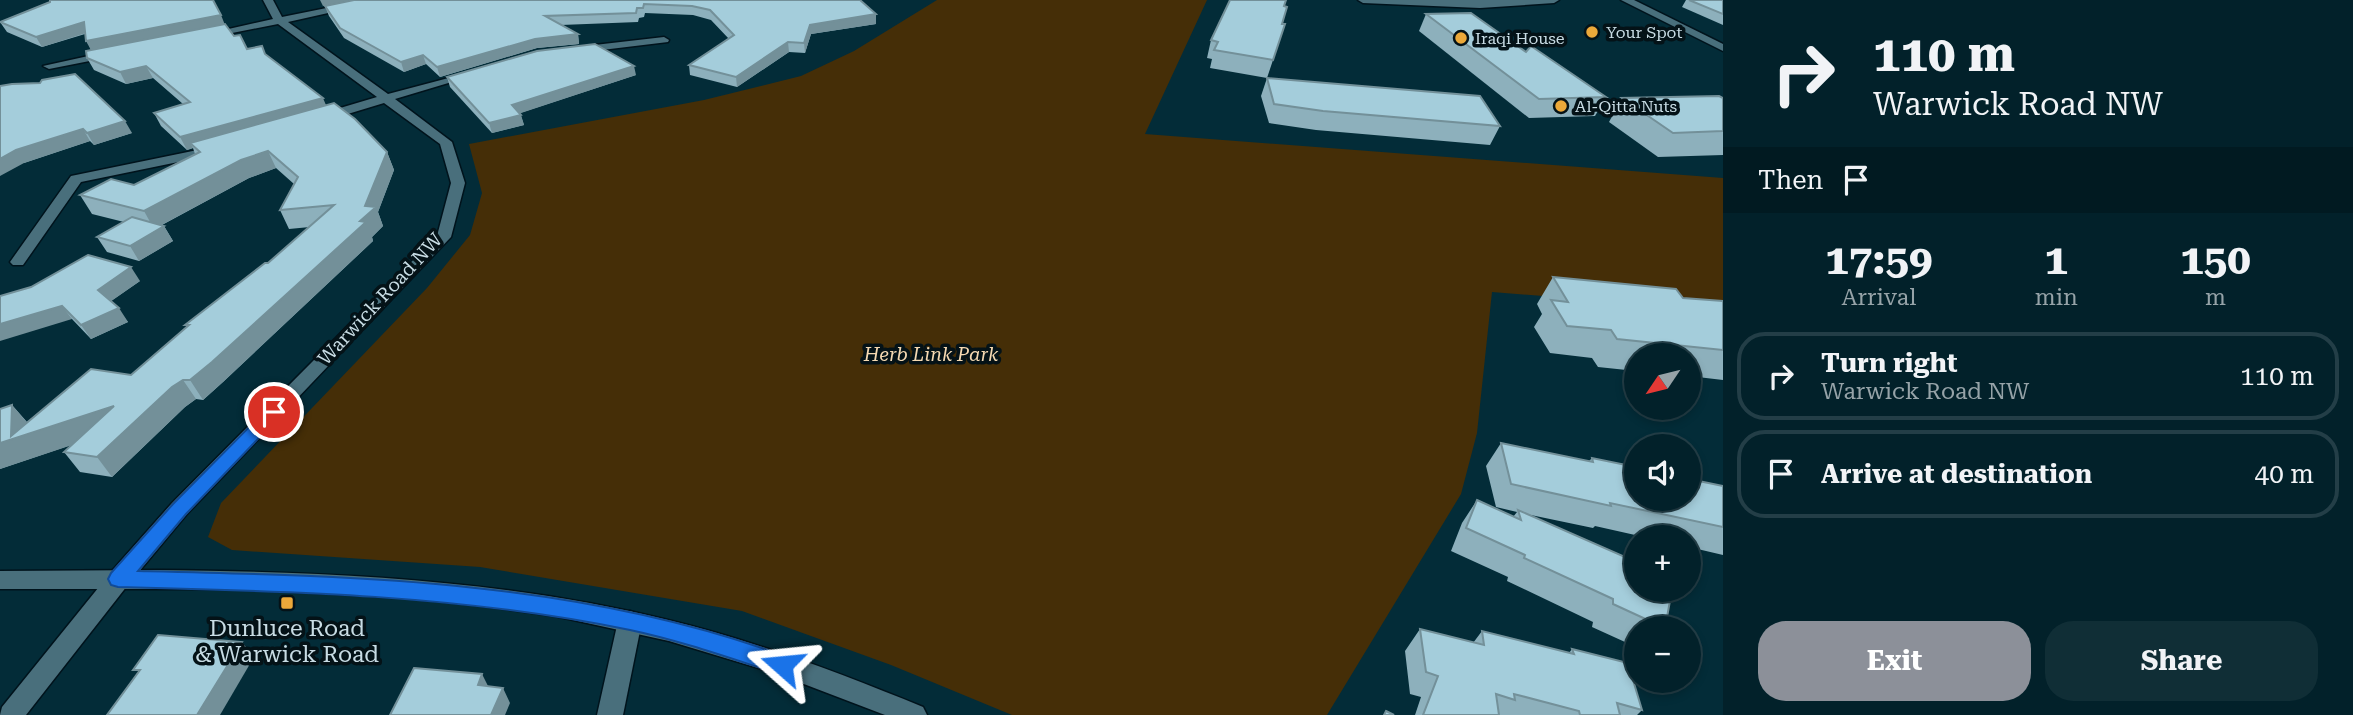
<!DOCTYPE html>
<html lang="en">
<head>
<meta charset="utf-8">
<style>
  :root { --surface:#02212a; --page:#102e36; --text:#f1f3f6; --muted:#96a3a8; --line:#233e47; --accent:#8c9099 }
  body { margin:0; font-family:"Roboto Serif",serif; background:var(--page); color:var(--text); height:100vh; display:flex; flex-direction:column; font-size:26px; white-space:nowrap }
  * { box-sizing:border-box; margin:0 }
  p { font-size:23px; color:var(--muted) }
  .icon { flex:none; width:38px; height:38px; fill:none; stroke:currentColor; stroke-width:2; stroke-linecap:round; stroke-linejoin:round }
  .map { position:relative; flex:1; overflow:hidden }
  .sheet { display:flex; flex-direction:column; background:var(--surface); width:630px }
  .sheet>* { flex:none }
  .hud { background:#02212a; color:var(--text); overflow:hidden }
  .needle { width:46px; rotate:235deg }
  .buttons { position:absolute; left:1624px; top:343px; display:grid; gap:14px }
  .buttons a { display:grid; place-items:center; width:77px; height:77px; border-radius:50%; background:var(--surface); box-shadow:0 4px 10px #0003,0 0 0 2px var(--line); font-size:35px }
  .pin { position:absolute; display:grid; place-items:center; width:60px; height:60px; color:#fff; margin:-30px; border:4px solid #fff; border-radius:50%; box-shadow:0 2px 7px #0007 }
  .me { position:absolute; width:77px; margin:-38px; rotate:288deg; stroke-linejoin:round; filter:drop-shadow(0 0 5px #0008) }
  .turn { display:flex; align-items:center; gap:24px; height:147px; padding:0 35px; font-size:32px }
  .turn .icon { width:91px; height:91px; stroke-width:2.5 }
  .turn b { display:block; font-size:49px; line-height:60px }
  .then { display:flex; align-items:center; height:66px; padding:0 35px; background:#0003; gap:14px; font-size:26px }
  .eta { display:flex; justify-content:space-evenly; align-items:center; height:119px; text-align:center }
  .eta b { font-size:42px; font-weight:700; line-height:49px }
  .action { display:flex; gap:14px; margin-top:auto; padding:14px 35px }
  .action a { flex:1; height:80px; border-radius:28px; background:var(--accent); color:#fff; font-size:28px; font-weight:700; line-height:80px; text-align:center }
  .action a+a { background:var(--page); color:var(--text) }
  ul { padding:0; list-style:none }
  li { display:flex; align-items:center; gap:21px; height:88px; margin:0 14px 10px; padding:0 21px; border:4px solid var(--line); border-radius:28px }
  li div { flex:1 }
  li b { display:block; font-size:26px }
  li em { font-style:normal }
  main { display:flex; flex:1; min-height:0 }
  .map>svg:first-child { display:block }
</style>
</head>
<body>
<main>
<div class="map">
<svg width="1723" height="715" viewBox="0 0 1723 715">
  <rect width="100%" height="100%" fill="#032c38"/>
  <path fill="#452e07" d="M937 0H1207L1145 134 1723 178V310L1492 292 1477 433 1461 494 1327 715H1012L891 665 742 611 480 567 232 550 208 537 221 503 427 288 470 235 482 193 469 144 704 100 801 76 854 51Z"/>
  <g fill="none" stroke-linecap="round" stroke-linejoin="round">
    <defs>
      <g id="minor">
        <path d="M263 0H273L282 17 366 0H386L288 22 388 94 475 71V75L395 99 452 142 465 183 451 237 186 515 127 586 26 715H0L2 707 111 572 172 503 437 236 451 183 440 144 384 103 328 120H320V114L377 97 278 24 207 38 202 35 273 19Z"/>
        <path d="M664 37 669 40 668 42 577 53 572 50 577 47Z"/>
        <path d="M111 51 116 54 115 56 49 69 43 66Z"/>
        <path d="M217 146 222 147V153L81 182 23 265H13L10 262 71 176Z"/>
        <path d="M630 611 638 614 642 621 623 715H597L618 621 622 614Z"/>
      </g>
      <g id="tertiary">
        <path d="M1358 0H1559L1554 3 1480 8 1363 3Z"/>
        <path d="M1621 0H1634L1723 44V51Z"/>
        <path d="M159 570C330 572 501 579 668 620 755 641 840 673 923 707L927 715H885L775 673 669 641 555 616 477 605 398 597 238 589H0V571Z"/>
      </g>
    </defs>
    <use href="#minor" stroke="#00131c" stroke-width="3"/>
    <use href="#tertiary" stroke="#00131c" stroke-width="3"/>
    <use href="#minor" fill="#496f7c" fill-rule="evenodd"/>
    <use href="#tertiary" fill="#496f7c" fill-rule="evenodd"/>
  </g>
  <g fill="#8db0bc">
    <path d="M860 0 876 14V24L811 34 805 53 789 52 737 87 690 75 689 65 729 39 711 20 693 15 645 13 644 17 639 18 638 22 561 25 578 34 579 44 537 48 440 77 426 64 404 72 344 38 329 16 325 6Z"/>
    <path d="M1686 0H1723V25L1682 7Z"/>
    <path d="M1284 6 1282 24H1285L1267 78 1500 126 1490 145 1316 130 1269 123 1261 96 1267 78 1210 68 1212 59 1207 58 1211 40Z"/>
    <path d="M1426 14 1526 52 1606 97 1595 116 1529 118 1419 31Z"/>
    <path d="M0 22 225 24 234 36 247 49 265 54 326 105 387 152 394 170 378 212 383 226 372 237 373 241 223 382 203 400 196 399 185 407 112 477 80 472 64 452 71 445 0 469 12 405 27 422 131 375 187 327 185 325 268 263 310 227 289 229 280 210 294 184 276 168 249 178 162 225 164 226 173 241 139 261 107 252 97 237 124 222 92 214 80 195 134 185 195 154 193 148 187 150 161 126 154 113 183 104 153 78 126 84 94 70 87 58 91 50 85 34 42 47 7 32Z"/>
    <path d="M636 75 520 113 524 125 492 133 450 87 447 77Z"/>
    <path d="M0 86 132 133 94 145 90 141 24 163Z"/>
    <path d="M1622 98H1723V155L1658 157 1609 122Z"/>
    <path d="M1553 277 1683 298 1723 301V380L1689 376V355H1636V371L1598 367 1592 358 1550 353 1534 327 1542 314 1537 304Z"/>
    <path d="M140 281 111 301 128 322 91 339 72 319 0 296Z"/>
    <path d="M1501 443 1589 461 1592 458 1723 486V555L1689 547V537H1644L1595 526 1593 528 1526 514 1630 569 1665 628H1636V647L1592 627 1593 622 1507 581 1508 577 1451 551 1462 523 1477 500 1513 517 1517 512 1496 507 1486 466Z"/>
    <path d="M1420 629 1473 643 1482 631 1569 653 1572 649 1642 710 1637 715H1415L1421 697 1410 694 1405 651Z"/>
  </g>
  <g fill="#739099">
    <path d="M320 0H353L323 6Z"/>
    <path d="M876 14V24L811 34 805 53 804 43 810 25Z"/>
    <path d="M221 15 225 25 92 52 86 41Z"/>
    <path d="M84 22 89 32 42 47 36 37Z"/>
    <path d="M578 34 579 44 537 48 440 77 437 67 535 39Z"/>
    <path d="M788 42 789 52 737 87 736 77Z"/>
    <path d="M423 55 426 64 404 72 401 62Z"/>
    <path d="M146 66 153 78 126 84 120 72Z"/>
    <path d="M634 66 636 75 515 115 512 105Z"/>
    <path d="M323 98 328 110 190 143 193 148 187 150 180 137Z"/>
    <path d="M521 115 524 125 492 133 489 123Z"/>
    <path d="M125 121 132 133 94 145 87 133Z"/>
    <path d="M83 129 90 141 24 163 0 176V159L16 150Z"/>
    <path d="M268 151 276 168 249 178 154 229 144 211 241 160Z"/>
    <path d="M387 152 394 170 378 212 383 226 372 237 373 241 223 382 203 400 190 380 360 221 365 206Z"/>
    <path d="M164 226 173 241 139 261 130 246Z"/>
    <path d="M131 267 140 281 107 304 98 290Z"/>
    <path d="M62 306 72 319 0 341V324Z"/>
    <path d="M119 308 128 322 91 339 81 325Z"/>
    <path d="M183 380 196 399 185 407 112 477 97 457 172 387Z"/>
    <path d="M12 405 29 425 114 406 129 426 0 469V443L11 436Z"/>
    <path d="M242 642 254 657 220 715H197Z"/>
    <path d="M482 674 490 690 478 685Z"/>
    <path d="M503 688 510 703 505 715H491Z"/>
  </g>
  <g fill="#a4cddb" stroke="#739099" stroke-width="2">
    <path d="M50 0H213L221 15 86 41 84 22 36 37 0 22 50 2Z"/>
    <path d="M354 0H860L876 14 810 25 804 43 788 42 736 77 689 65 734 35 710 10 692 6 644 4 643 8H637L636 13 545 16 578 34 535 39 437 67 423 55 401 62 340 28 325 6Z"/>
    <path d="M1230 0H1286L1284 6 1287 7 1282 24H1285L1273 60 1214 50 1218 42 1211 40Z"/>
    <path d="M1689 0H1723V14Z"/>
    <path d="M1471 13 1526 52 1531 46 1606 97 1539 99 1426 14Z"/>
    <path d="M225 24 234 36 240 35 247 49 262 46 265 54 323 98 180 137 154 113 190 102 146 66 120 72 87 58 86 51Z"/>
    <path d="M595 44 634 66 512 105 521 115 489 123 447 77 537 51Z"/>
    <path d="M75 74 125 121 87 133 83 129 16 150 0 159V86L12 84 40 83 42 80Z"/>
    <path d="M1267 78 1480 96 1500 126 1323 111 1274 104Z"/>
    <path d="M1719 96 1723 98V131L1673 133 1622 98Z"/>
    <path d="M334 103 355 119 387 152 365 206 376 207 360 221 366 222 212 362 190 380H183L172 387 97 457 64 452 114 406 0 443V409L12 405 11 436 91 369 131 375 189 325H185L265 263H268L334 205 280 210 298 177 268 151 241 160 144 211 80 195 111 179 134 185 200 152 190 143Z"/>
    <path d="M132 217 164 226 130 246 97 237Z"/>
    <path d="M88 255 131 267 98 290 119 308 81 325 62 306 0 324V296L31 287Z"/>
    <path d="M1553 277 1676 289 1683 298 1723 301V350L1617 339 1611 330 1567 326 1551 300 1568 302Z"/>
    <path d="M1501 443 1593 462 1592 458 1636 467V499H1689V479L1723 486V527L1610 503 1611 506 1511 484Z"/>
    <path d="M1477 500 1521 520 1518 510 1632 560 1630 569 1636 571V590H1672L1665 628 1613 604V599L1524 558 1525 555 1466 528Z"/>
    <path d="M1420 629 1484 645 1482 631 1574 654 1572 649 1628 663 1642 710 1617 703 1620 715H1580L1579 711 1514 694 1515 700 1496 694 1499 715H1423L1438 676 1426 672Z"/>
    <path d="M158 635 242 642 197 715H107L140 670H133Z"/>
    <path d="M414 668 482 674 478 685 503 688 491 715H390Z"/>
    <path d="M1386 711 1394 715H1384Z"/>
  </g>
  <path fill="#1a73e8" stroke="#114b97" stroke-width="2" d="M274 406 280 408 282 412 280 416 186 514 138 571C357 576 582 580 790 658L793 665 790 672 782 675C732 659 682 641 630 630 461 595 290 591 118 587L111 585 108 579 111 573 173 504 268 408Z"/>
  <g fill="#eca93a" stroke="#041217" stroke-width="2.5">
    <circle cx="1592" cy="32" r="7"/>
    <circle cx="1461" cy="38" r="7"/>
    <circle cx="1561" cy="106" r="7"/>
    <rect x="280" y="596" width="14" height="14" rx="3.5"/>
  </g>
  <g text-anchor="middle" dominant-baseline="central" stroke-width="7" stroke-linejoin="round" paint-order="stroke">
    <g font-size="16" fill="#c8dce4" stroke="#041217" text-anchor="start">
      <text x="1606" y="32">Your Spot</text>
      <text x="1475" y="38">Iraqi House</text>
      <text x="1575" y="106">Al-Qitta Nuts</text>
    </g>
    <g font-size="19" fill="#c8dce4" stroke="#041217">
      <text transform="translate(380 299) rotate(-47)">Warwick Road NW</text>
    </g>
    <g font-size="19" font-style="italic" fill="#f5d9b2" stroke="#041217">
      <text x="931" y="354">Herb Link Park</text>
    </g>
    <g font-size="23" fill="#c8dce4" stroke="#041217">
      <text x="287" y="628">Dunluce Road<tspan x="287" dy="26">&amp; Warwick Road</tspan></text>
    </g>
  </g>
</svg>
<div class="buttons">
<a><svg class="needle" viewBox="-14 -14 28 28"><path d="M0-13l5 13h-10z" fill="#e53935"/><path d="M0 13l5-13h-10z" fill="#96a3a8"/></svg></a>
<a><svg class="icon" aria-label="sound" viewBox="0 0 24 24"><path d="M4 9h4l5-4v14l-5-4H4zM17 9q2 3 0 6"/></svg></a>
<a>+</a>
<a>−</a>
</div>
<div class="pin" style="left:274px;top:412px;background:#d93025"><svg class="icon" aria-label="arrive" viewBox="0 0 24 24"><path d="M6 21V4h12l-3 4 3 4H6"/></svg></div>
<svg class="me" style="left:782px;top:665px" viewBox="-20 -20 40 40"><path d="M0-17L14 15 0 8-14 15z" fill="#1a73e8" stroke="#fff" stroke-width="4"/></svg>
</div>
<section class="sheet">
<div class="hud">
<div class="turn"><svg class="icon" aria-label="right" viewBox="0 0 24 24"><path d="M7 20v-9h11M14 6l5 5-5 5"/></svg><div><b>110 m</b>Warwick Road NW</div></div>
<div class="then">Then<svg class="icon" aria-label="arrive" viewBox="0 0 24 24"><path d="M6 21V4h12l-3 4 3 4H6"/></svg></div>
</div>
<div class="eta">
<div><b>17:59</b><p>Arrival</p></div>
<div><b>1</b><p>min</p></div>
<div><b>150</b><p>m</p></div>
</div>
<ul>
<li><svg class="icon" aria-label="right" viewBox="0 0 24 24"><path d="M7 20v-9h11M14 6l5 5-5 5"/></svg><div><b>Turn right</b><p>Warwick Road NW</p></div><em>110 m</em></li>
<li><svg class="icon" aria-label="arrive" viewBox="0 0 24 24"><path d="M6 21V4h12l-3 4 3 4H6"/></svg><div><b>Arrive at destination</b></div><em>40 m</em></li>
</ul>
<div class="action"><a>Exit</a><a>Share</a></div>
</section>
</main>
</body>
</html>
